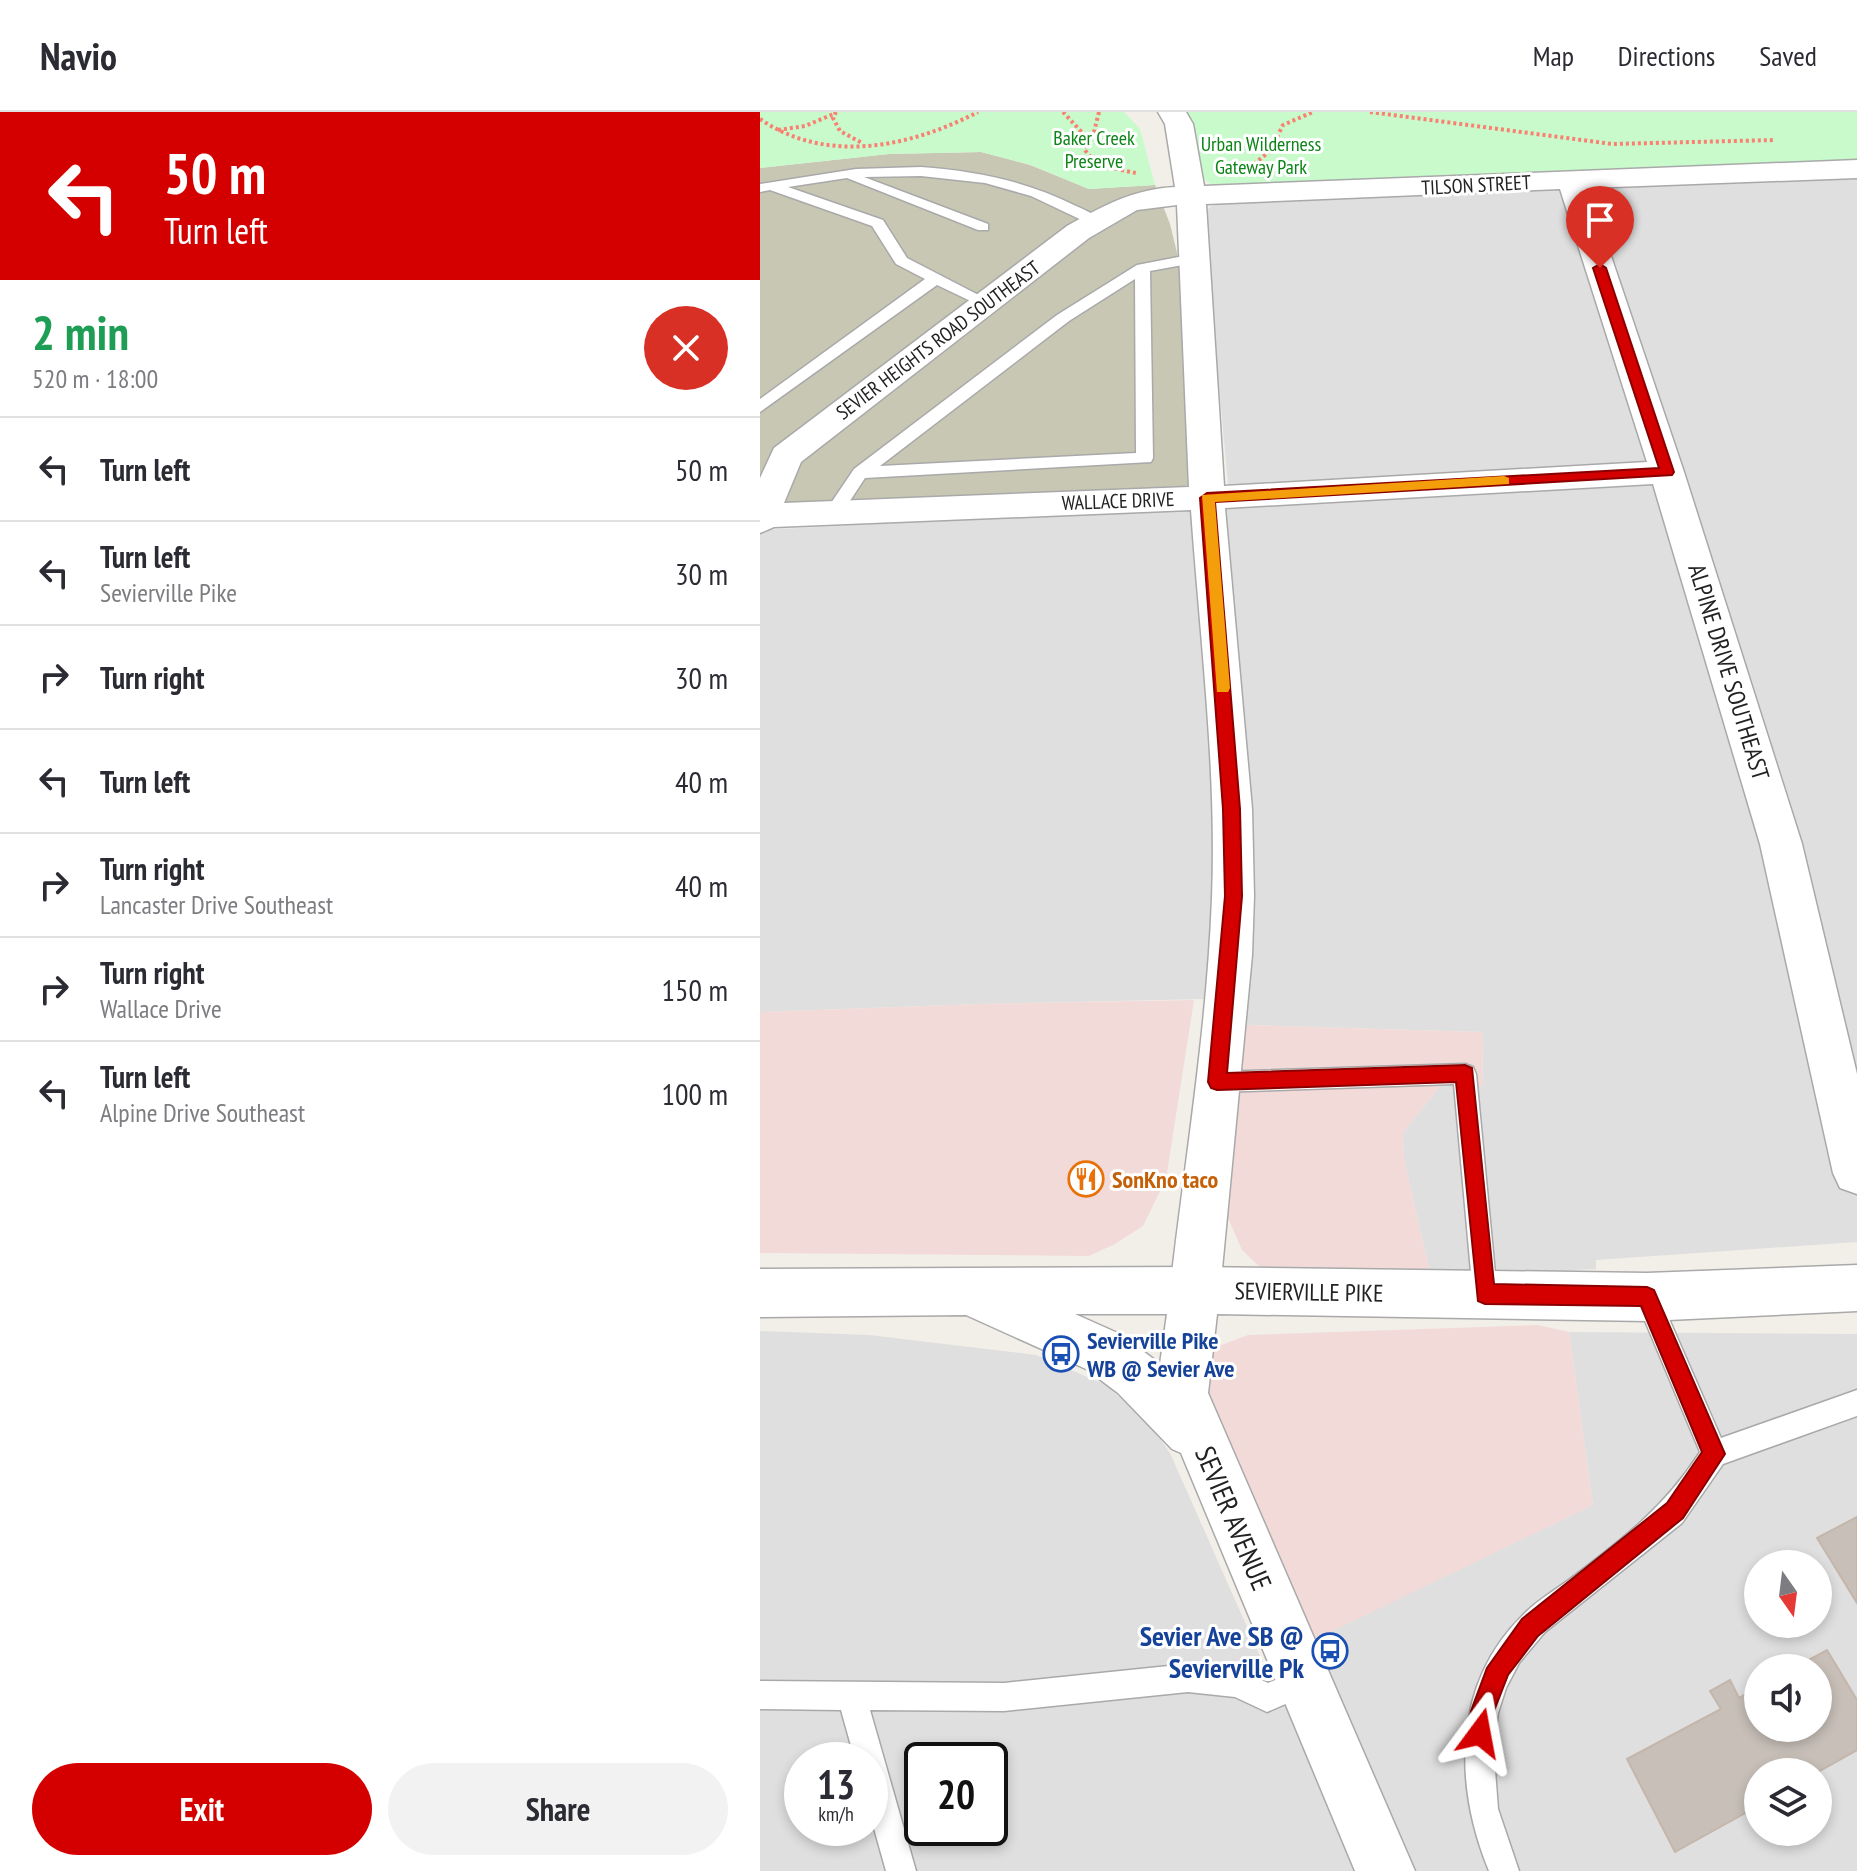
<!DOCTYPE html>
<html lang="en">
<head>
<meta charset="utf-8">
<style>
  :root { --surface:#fff; --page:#f2f2f3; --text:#2b2b33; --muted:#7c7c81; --line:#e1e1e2; --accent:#d40000 }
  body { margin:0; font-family:"PT Sans Narrow",sans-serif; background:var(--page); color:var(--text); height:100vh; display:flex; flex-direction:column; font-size:30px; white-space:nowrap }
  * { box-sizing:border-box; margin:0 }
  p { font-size:26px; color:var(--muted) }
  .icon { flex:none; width:44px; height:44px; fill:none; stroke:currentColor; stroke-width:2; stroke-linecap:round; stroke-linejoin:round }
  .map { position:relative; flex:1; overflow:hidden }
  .side { display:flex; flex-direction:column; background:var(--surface); width:760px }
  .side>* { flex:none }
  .hud { background:#d40000; color:#fff; overflow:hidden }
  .needle { width:52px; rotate:166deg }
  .controls { position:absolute; left:984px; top:1438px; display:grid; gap:16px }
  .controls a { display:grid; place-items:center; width:88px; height:88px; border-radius:50%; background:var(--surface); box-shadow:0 4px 12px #0003; font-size:40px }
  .speed { position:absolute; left:24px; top:1630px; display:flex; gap:16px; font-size:40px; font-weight:700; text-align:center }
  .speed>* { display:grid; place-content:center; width:104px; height:104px; border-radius:50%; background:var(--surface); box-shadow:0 4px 12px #0003; line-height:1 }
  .speed small { font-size:20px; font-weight:400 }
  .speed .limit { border:4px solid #111; border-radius:12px; background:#fff; color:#111 }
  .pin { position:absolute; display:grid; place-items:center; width:68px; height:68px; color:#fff; margin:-82px -34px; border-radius:50% 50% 50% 0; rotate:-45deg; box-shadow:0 0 8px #0007 }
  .pin .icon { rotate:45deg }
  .me { position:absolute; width:88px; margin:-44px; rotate:13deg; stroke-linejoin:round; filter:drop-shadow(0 0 6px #0008) }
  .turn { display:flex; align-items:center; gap:28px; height:168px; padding:0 32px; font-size:36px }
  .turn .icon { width:104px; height:104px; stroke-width:2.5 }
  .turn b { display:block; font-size:56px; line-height:68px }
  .round { display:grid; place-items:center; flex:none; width:84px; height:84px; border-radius:42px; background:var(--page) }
  .head { display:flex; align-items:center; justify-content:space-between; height:136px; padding:0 32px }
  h1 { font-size:48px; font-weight:600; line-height:60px; color:#1e9e55 }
  .cta { display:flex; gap:16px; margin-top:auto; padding:16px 32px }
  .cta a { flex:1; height:92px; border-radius:48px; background:var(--accent); color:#fff; font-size:32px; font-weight:600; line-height:92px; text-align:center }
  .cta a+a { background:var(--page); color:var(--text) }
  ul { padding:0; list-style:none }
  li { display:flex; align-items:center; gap:24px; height:104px; padding:0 32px; border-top:2px solid var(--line) }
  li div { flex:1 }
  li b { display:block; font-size:30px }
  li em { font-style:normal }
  header { display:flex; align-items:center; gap:48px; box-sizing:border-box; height:112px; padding:0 40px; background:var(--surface); border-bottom:2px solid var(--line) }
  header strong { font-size:38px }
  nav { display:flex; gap:44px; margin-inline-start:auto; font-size:28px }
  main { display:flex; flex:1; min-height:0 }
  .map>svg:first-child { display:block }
</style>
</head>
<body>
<header>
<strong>Navio</strong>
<nav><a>Map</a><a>Directions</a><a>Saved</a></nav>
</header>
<main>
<section class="side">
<div class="hud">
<div class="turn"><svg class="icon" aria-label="left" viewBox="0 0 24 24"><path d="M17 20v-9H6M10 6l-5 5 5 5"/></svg><div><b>50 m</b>Turn left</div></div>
</div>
<div class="head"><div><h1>2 min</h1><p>520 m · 18:00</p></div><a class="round" style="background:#d93025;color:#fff"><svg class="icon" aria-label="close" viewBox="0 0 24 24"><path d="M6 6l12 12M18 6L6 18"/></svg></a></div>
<ul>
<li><svg class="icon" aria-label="left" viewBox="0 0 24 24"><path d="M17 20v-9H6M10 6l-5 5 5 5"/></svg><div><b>Turn left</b></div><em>50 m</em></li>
<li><svg class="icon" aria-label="left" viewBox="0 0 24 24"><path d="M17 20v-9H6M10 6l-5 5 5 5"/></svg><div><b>Turn left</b><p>Sevierville Pike</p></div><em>30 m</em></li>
<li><svg class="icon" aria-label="right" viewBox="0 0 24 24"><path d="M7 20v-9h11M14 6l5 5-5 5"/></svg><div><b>Turn right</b></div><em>30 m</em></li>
<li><svg class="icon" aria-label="left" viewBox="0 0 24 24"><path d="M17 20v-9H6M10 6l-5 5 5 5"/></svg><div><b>Turn left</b></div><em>40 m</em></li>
<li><svg class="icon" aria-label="right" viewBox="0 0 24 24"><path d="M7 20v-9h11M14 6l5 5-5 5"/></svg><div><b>Turn right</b><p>Lancaster Drive Southeast</p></div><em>40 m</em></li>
<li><svg class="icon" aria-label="right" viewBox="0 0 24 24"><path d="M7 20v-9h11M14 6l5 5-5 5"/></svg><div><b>Turn right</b><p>Wallace Drive</p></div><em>150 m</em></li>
<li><svg class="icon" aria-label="left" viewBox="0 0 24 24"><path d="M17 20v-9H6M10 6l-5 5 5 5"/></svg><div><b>Turn left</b><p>Alpine Drive Southeast</p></div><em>100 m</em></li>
</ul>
<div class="cta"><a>Exit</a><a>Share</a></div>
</section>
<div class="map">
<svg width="1097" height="1759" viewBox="0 0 1097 1759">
  <rect width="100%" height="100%" fill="#f2efe9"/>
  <g fill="#e0dfdf" fill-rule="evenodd">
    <path d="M1097 63V1130L836 1148V1157L671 1165 644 1048 643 1021 681 973 723 974 722 920 486 913 489 886 219 892 0 900V418L470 393 443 102 451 94 465 90Z"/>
    <path d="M0 1219 109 1223 276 1243 346 1273 391 1314 410 1341 503 1551 833 1393 809 1220 1097 1222V1759H0ZM998 1452H1058V1512H998ZM998 1556H1058V1616H998ZM42 1648H110V1716H42ZM162 1648H230V1716H162ZM998 1660H1058V1720H998Z"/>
  </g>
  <g fill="#f2dad9">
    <path d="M434 888 406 1067 383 1114 355 1132 329 1144 0 1141V900L219 892Z"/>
    <path d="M486 913 722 920 723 974 681 973 643 1021 644 1048 671 1165 503 1158 482 1138 468 1106Z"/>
    <path d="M778 1213 809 1220 833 1393 556 1527 444 1280 441 1261 456 1235 488 1223Z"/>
  </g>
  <path fill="#c7c7b4" d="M221 40 270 53 329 77 395 73 410 112 419 149 436 375 0 396V56L129 42Z"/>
  <g fill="#c8facc">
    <path d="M0 0H364L380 17 395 73 329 77 271 53 221 40 129 42 0 56Z"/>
    <path d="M427 0H1097V63L453 74 443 66Z"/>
  </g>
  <g fill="#c7bfb8" stroke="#c4b6ab" stroke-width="2">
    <path d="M1097 1405V1491L1057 1426Z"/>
    <path d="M1067 1538 1097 1588V1638L1058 1660H998V1694L915 1740 867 1647 961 1597 950 1579 970 1568 979 1586 998 1576V1616H1058V1556H1034Z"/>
  </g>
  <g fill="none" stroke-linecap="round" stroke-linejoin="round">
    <defs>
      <g id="service">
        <path d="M161 55C216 59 266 69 316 94 325 98 335 102 342 109L335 113 330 112 271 84 225 71 161 64 104 65 228 112V118H218L87 66 28 75 123 108 147 146 234 191 231 194H221L177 173 0 300V287L165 167 136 152 112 114 10 78 0 80V72L96 57Z"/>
        <path d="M434 142 442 147 439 150 390 159 393 346 391 350 105 366 80 404H68L65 400 94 357 297 203 377 153ZM375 167 376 341 120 354 309 209Z"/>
        <path d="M705 952 713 955 716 962 737 1182 734 1190 725 1194 716 1190 713 1182 694 972 457 980 449 977 446 970 449 963 457 960Z"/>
        <path d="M887 1173 896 1177 961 1326 1097 1278V1304L963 1352 922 1411 785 1520 759 1551 746 1576 738 1601 733 1632 738 1697 759 1759H729C694 1674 692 1573 762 1504 776 1489 794 1479 810 1467 863 1427 904 1396 940 1340L875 1185 878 1177Z"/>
        <path d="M428 1552 478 1557 508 1571 543 1556 553 1560 557 1570 553 1580 507 1600 475 1585 428 1580 244 1599 110 1598 156 1759H126L110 1702V1648H95L81 1598 0 1597V1569L244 1571Z"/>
      </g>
      <path id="minor" d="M398 0H426L433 12 444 74 1097 48V66L828 76 924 360 1042 732 1097 962V1082L1080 1076 1073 1061 1000 732 893 372 465 396 492 697 494 784 492 843 460 1178 453 1195 435 1201 417 1195 410 1178C425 1048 447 917 452 786 457 657 440 526 431 398L14 415 0 421V366L14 336 307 114C343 94 373 77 415 75L405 12ZM800 77 887 350 464 374 446 92ZM417 93 429 375 24 391 41 350 329 126 377 98Z"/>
      <path id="tertiary" d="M1097 1153V1199L887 1209 457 1202 448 1281 655 1759H595L421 1341 412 1337 358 1281 326 1257 206 1203 0 1205V1157L435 1155 887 1161ZM315 1202H407L400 1252 362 1223Z"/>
    </defs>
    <use href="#service" stroke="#a9a9a9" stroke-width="3"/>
    <use href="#minor" stroke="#a9a9a9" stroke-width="3"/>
    <use href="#tertiary" stroke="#a9a9a9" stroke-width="3"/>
    <g stroke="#fa8072" stroke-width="4" stroke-dasharray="3 3" stroke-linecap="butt">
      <path d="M76 0 73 6 80 19 102 31"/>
      <path d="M303 0 329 28"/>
      <path d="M339 0 334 20 324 36C333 54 357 57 376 61"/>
      <path d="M610 0 852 32 1015 28"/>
      <path d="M0 7C67 53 150 35 218 0"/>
      <path d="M18 18 45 14 76 1"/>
      <path d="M494 52 510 39 523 13 553 0"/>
    </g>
    <use href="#service" fill="#fff" fill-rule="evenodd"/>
    <use href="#minor" fill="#fff" fill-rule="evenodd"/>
    <use href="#tertiary" fill="#fff" fill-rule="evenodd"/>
  </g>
  <path fill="#d40000" stroke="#8a0000" stroke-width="2" d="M840 152 846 156 914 360 912 363 455 390 480 697 482 784 467 961 705 953 712 956 734 1172 887 1175 894 1178 965 1342 923 1406 778 1524 748 1563 734 1599 728 1629 720 1633 711 1629 708 1621 711 1599 727 1556 762 1507 907 1391 942 1340 881 1194 725 1192 718 1189 696 970 457 978 451 976 448 970 465 784 463 697 440 386 447 381 899 356 833 156Z"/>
  <path fill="#f59e0b" d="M744 364 749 366V372L455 390 470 576 468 580H457L442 383Z"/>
  <defs>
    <symbol id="restaurant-ring" viewBox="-11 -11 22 22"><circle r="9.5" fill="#fff" stroke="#e8710a" stroke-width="1.5"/><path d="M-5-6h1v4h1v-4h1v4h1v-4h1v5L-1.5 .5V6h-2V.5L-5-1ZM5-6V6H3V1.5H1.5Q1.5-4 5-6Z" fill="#e8710a"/></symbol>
    <symbol id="bus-ring" viewBox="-11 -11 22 22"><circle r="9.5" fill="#fff" stroke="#1a4fb4" stroke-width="1.5"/><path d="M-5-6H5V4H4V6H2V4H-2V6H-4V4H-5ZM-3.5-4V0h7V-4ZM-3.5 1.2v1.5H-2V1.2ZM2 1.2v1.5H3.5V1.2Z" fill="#1a4fb4"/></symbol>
  </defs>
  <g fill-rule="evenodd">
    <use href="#restaurant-ring" x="306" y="1047" width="40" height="40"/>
    <use href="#bus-ring" x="281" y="1222" width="40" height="40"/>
    <use href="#bus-ring" x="550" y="1519" width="40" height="40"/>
  </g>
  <g text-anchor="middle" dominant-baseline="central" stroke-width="6" stroke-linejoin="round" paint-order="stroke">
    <g font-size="20" fill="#0c8416" stroke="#fff">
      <text x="334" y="26">Baker Creek<tspan x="334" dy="23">Preserve</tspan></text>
      <text x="501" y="32">Urban Wilderness<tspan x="501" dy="23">Gateway Park</tspan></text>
    </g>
    <g font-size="20" fill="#222" stroke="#fff">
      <text transform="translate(716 73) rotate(-3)">TILSON STREET</text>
      <text transform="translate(178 228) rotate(-37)">SEVIER HEIGHTS ROAD SOUTHEAST</text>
      <text transform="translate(358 389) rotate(-2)">WALLACE DRIVE</text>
    </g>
    <g font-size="24" fill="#222" stroke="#fff">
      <text transform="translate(969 560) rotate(73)">ALPINE DRIVE SOUTHEAST</text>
      <text transform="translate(549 1180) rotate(1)">SEVIERVILLE PIKE</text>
    </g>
    <g font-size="24" font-weight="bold" fill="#c56008" stroke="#fff" text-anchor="start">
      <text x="352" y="1067">SonKno taco</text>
    </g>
    <g font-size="24" font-weight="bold" fill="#164399" stroke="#fff" text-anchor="start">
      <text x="327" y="1228">Sevierville Pike<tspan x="327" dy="28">WB @ Sevier Ave</tspan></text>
    </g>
    <g font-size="28" fill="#222" stroke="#fff">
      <text transform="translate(474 1406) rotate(67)">SEVIER AVENUE</text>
    </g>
    <g font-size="28" font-weight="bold" fill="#164399" stroke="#fff" text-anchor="end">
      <text x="544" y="1523">Sevier Ave SB @<tspan x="544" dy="32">Sevierville Pk</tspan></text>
    </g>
  </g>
</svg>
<div class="controls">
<a><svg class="needle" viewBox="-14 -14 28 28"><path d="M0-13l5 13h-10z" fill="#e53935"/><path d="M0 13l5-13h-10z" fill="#7c7c81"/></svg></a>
<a><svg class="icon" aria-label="sound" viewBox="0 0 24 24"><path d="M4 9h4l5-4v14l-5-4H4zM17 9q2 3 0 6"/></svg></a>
<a><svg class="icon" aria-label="layers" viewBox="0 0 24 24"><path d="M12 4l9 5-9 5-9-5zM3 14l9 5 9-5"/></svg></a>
</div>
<div class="speed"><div>13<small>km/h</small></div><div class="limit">20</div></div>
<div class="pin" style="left:840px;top:156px;background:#d93025"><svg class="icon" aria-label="arrive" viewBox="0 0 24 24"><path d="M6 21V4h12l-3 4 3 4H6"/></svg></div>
<svg class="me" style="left:720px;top:1621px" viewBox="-20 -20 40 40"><path d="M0-17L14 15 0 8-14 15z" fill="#d40000" stroke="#fff" stroke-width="4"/></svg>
</div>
</main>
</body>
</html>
